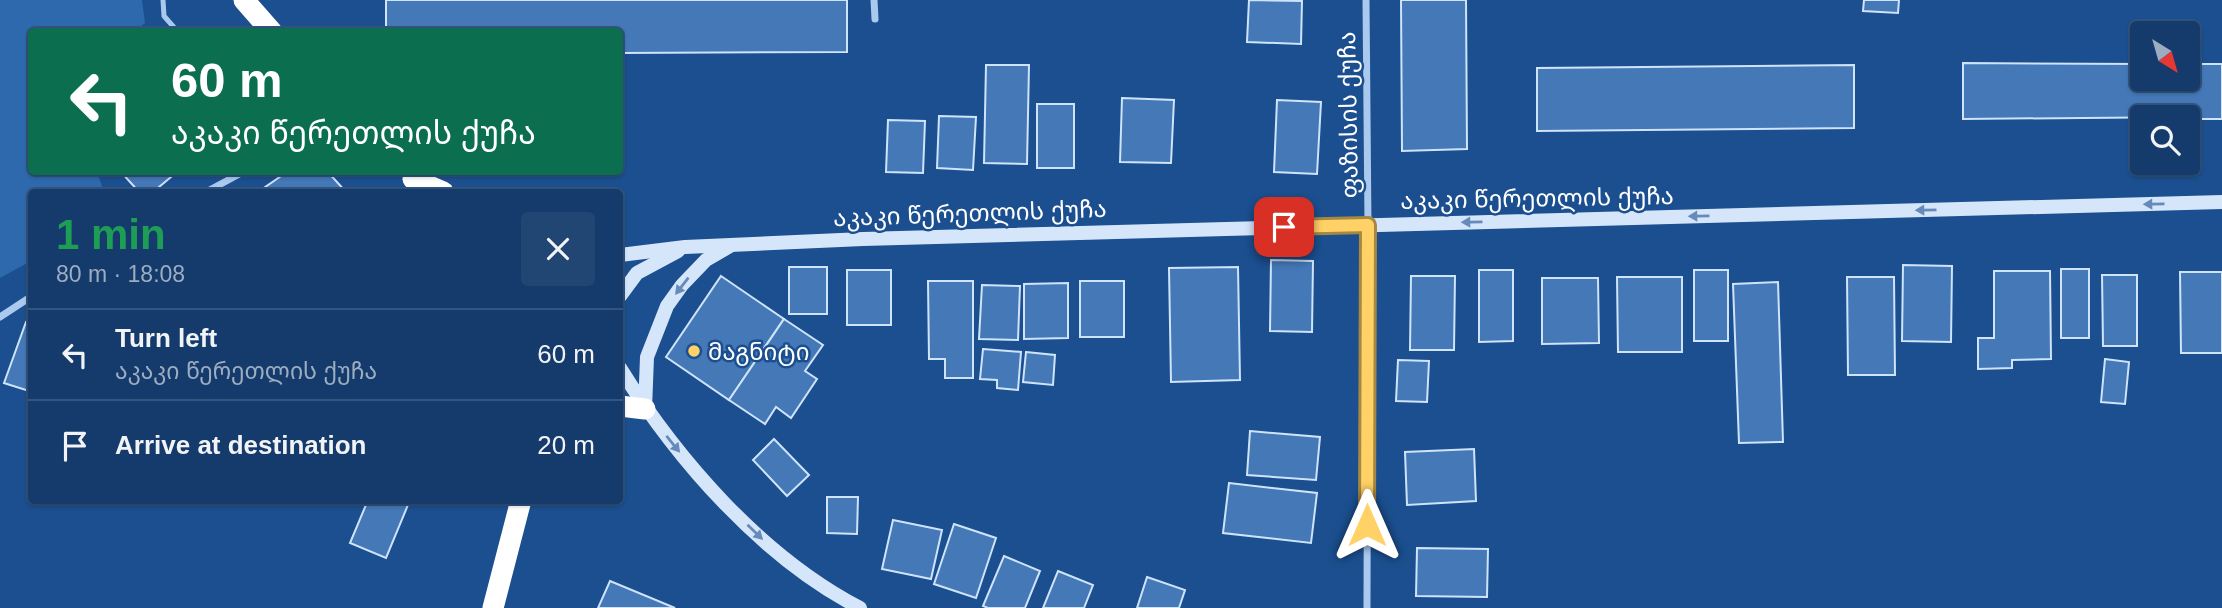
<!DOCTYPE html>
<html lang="en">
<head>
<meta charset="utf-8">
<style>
  :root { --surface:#143b6b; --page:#214673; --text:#f1f3f6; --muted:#9dadc1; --line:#33557e }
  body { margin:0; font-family:Helvetica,"Noto Sans Georgian",sans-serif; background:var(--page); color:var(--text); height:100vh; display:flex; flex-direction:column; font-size:26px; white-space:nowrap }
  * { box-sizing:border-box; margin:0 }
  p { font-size:23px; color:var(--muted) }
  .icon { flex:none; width:38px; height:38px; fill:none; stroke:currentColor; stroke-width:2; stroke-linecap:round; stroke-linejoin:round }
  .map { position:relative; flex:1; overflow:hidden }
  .side { position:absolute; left:28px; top:189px; width:595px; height:315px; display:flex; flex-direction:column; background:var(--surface); border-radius:7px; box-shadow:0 2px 5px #0004,0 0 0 2px var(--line) }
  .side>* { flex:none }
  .top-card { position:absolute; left:28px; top:28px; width:595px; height:147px; border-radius:7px; box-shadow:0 2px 5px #0004,0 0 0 2px var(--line); background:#0b6e4f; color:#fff; overflow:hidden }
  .needle { width:46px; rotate:143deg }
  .buttons { position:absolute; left:2130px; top:21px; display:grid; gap:14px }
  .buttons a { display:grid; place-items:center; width:70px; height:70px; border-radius:7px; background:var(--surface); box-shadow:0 2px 5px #0004,0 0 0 2px var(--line); font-size:35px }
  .pin { position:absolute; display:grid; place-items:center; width:60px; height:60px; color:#fff; margin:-30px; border-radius:14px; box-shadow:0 4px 10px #0006 }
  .me { position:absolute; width:77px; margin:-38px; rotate:0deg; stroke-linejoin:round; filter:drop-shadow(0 0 5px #0008) }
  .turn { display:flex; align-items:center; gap:24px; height:147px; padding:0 28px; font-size:32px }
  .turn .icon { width:91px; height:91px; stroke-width:2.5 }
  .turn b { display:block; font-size:49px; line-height:60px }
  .round { display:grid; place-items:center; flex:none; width:74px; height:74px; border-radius:7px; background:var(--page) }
  .overview { display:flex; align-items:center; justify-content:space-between; height:119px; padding:0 28px }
  h1 { font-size:42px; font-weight:700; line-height:52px; color:#1e9e55 }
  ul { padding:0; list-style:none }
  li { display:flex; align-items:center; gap:21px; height:91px; padding:0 28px; border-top:2px solid var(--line) }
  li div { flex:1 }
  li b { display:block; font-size:26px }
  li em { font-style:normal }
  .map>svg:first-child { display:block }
</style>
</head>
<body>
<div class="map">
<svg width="2222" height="608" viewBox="0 0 2222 608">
  <rect width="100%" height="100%" fill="#1b4f8f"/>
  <path fill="#2e69ad" d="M0 0H142L145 23 135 31 32 32V172H97L104 192H32L31 261 0 278Z"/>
  <g fill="#4478b7" stroke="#cfe3fa" stroke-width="2">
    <path d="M386 0H847V52L620 53V32H386Z"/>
    <path d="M1249 0 1302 1 1301 44 1247 42Z"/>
    <path d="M1401 0H1466L1467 149 1402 151Z"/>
    <path d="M1864 0H1899L1898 13 1863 11Z"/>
    <path d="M1963 63 2142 64V79H2188V64H2222V119H2188V117L1963 119Z"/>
    <path d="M986 65H1029L1027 164 984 163Z"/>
    <path d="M1854 65V128L1537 131V68Z"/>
    <path d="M1122 98 1174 100 1171 163 1120 162Z"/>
    <path d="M1277 100 1321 102 1317 174 1274 172Z"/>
    <rect x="1037" y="104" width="37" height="64"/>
    <path d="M939 116 976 117 973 170 937 168Z"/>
    <path d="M888 120 925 121 923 173 886 172Z"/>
    <path d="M121 172H177L153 192H139Z"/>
    <path d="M287 172H328L346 192H258Z"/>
    <path d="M1271 260 1313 261 1312 332 1270 331Z"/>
    <path d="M1903 265 1952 266 1951 342 1902 341Z"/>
    <rect x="789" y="267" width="38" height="47"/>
    <path d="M1238 267 1240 380 1171 382 1169 268Z"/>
    <rect x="2061" y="269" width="28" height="69"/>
    <rect x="847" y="270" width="44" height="55"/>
    <path d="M1479 270H1513V341L1479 342Z"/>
    <rect x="1694" y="270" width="34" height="71"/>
    <path d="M1994 271H2050L2051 359 2012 360V368L1978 369V338H1994Z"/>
    <path d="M2180 272H2222V353H2181Z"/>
    <path d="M2102 275H2137V346H2103Z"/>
    <path d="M721 276 784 319 729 400 666 357Z"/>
    <path d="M1411 276H1455L1454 350H1410Z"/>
    <path d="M1617 277H1682V352H1618Z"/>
    <path d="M1847 277H1894L1895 375H1848Z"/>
    <path d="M1542 278H1598L1599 343 1542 344Z"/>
    <path d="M928 281H973V378H945V359H929Z"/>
    <rect x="1080" y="281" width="44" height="56"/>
    <path d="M1778 282 1783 442 1739 443 1733 284Z"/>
    <path d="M1068 283V338L1024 339V284Z"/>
    <path d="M982 285 1020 286 1018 340 979 339Z"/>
    <path d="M784 319 823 345 805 371 817 379 791 418 776 407 765 424 729 400Z"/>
    <path d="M26 322 32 324V392L4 383Z"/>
    <path d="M983 349 1021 352 1018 390 997 388V380L980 379Z"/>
    <path d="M1026 352 1055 355 1053 385 1023 382Z"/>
    <path d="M2105 359 2129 362 2125 404 2101 402Z"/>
    <path d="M1398 360 1429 361 1427 402 1396 401Z"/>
    <path d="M1250 431 1320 437 1316 480 1247 475Z"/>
    <path d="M774 439 809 475 787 496 753 460Z"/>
    <path d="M1474 449 1476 501 1407 505 1405 452Z"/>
    <path d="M1229 483 1317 493 1311 543 1223 533Z"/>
    <path d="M827 497H858L857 534 827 533Z"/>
    <path d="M368 500H410L386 558 350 543Z"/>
    <path d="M893 520 942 530 931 579 882 569Z"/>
    <path d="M954 524 996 538 976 598 934 584Z"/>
    <path d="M1417 548 1488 549 1487 597 1416 596Z"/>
    <path d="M1004 556 1040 571 1025 608H988L983 606Z"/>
    <path d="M1058 571 1093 585 1084 608H1043Z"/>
    <path d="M1147 577 1185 590 1179 608H1137Z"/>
    <path d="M610 581 675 608H598Z"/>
  </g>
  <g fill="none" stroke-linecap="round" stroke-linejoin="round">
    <path stroke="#a9c9ee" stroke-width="5" d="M163 0 164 16 178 32"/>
    <g stroke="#a9c9ee" stroke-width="7">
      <path d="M874 0 875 19"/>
      <path d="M1366 0 1368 225 1367 608"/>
      <path d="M206 192 243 172"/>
      <path d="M0 317 32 296"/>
    </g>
    <g stroke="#d6e6fa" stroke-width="14">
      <path d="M620 255 685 247 863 239 2222 202"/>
      <path d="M620 296 637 273 678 251"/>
      <path d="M620 368C678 461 762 557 860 608"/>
      <path d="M645 409 647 357 667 306 682 285 706 260 730 246"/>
    </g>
    <g stroke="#fff" stroke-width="21">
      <path d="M244 0 272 32"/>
      <path d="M413 179 443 192"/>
      <path d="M620 406 645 409"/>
      <path d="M493 608 521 500"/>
    </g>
  </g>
  <defs><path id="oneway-solid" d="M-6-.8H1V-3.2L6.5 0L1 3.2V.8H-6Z" transform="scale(1.75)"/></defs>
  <g fill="#668bba">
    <use href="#oneway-solid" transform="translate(2154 204) rotate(179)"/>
    <use href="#oneway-solid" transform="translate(1926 210) rotate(179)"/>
    <use href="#oneway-solid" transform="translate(1699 216) rotate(179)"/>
    <use href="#oneway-solid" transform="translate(1472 222) rotate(179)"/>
    <use href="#oneway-solid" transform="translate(682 286) rotate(128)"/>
    <use href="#oneway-solid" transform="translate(673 444) rotate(51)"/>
    <use href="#oneway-solid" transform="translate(755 532) rotate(44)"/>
  </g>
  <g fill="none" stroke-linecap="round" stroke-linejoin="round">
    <defs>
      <path id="route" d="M1284 227 1368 225 1367 525"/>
    </defs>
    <use href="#route" stroke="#a68842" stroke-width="18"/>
    <use href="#route" stroke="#ffd166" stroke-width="12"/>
  </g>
  <circle fill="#ffd166" stroke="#1b4f8f" stroke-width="2.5" cx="694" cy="351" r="7"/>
  <g text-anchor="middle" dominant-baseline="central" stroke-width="5" stroke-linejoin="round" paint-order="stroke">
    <g font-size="24" fill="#fff" stroke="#1b4f8f">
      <text transform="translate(1348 115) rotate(-91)">ფაზისის ქუჩა</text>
      <text transform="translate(1537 198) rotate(-1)">აკაკი წერეთლის ქუჩა</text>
      <text transform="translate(970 213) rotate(-2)">აკაკი წერეთლის ქუჩა</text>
    </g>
    <g font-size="24" fill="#fff" stroke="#1b4f8f" text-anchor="start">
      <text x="708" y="351">მაგნიტი</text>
    </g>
  </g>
</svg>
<div class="buttons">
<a><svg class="needle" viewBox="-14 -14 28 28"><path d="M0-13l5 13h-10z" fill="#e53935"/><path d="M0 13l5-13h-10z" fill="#9dadc1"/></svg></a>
<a><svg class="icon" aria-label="search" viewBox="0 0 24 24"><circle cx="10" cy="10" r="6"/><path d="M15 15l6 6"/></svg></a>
</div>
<div class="pin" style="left:1284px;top:227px;background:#d93025"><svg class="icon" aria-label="arrive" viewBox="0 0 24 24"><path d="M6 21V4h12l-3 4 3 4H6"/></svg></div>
<svg class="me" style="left:1367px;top:525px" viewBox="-20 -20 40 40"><path d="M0-17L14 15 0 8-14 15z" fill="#ffd166" stroke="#fff" stroke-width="4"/></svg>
<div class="top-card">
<div class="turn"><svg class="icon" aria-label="left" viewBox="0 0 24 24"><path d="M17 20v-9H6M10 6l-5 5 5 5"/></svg><div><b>60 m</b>აკაკი წერეთლის ქუჩა</div></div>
</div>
<section class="side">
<div class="overview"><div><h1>1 min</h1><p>80 m · 18:08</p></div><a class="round"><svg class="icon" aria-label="close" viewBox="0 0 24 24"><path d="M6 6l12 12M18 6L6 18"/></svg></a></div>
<ul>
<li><svg class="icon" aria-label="left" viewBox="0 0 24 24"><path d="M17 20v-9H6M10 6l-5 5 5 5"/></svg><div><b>Turn left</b><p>აკაკი წერეთლის ქუჩა</p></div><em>60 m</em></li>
<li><svg class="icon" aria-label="arrive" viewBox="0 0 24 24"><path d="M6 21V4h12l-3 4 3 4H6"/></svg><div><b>Arrive at destination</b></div><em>20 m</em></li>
</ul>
</section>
</div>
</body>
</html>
